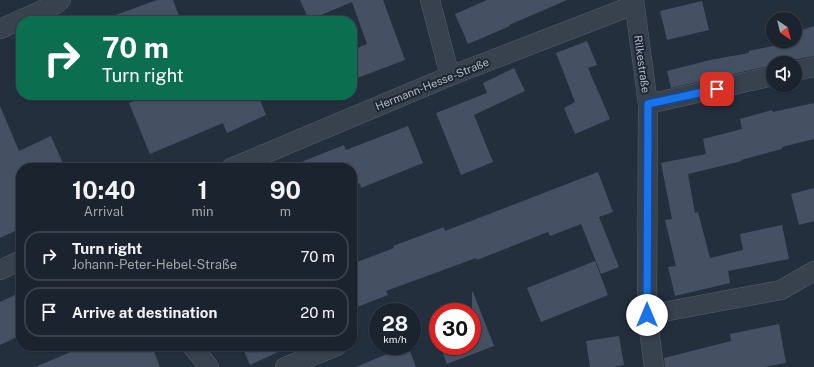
<!DOCTYPE html>
<html lang="en">
<head>
<meta charset="utf-8">
<style>
  :root { --surface:#1b232e; --page:#282f3a; --text:#f1f3f6; --muted:#a0a4aa; --line:#39404a }
  body { margin:0; font-family:"Public Sans",sans-serif; background:var(--page); color:var(--text); height:100vh; display:flex; flex-direction:column; font-size:15px; white-space:nowrap }
  * { box-sizing:border-box; margin:0 }
  p { font-size:13px; color:var(--muted) }
  .icon { flex:none; width:22px; height:22px; fill:none; stroke:currentColor; stroke-width:2; stroke-linecap:round; stroke-linejoin:round }
  .map { position:relative; flex:1; overflow:hidden }
  .panel { position:absolute; left:16px; top:163px; width:341px; height:188px; display:flex; flex-direction:column; background:var(--surface); border-radius:16px; box-shadow:0 1px 3px #0004,0 0 0 1px var(--line) }
  .panel>* { flex:none }
  .top-card { position:absolute; left:16px; top:16px; width:341px; height:84px; border-radius:16px; box-shadow:0 1px 3px #0004,0 0 0 1px var(--line); background:#0b6e4f; color:#fff; overflow:hidden }
  .needle { width:26px; rotate:145deg }
  .controls { position:absolute; left:766px; top:12px; display:grid; gap:8px }
  .controls a { display:grid; place-items:center; width:36px; height:36px; border-radius:50%; background:var(--surface); box-shadow:0 1px 3px #0004,0 0 0 1px var(--line); font-size:20px }
  .speed { position:absolute; left:369px; top:303px; display:flex; gap:8px; font-size:20px; font-weight:700; text-align:center }
  .speed>* { display:grid; place-content:center; width:52px; height:52px; border-radius:50%; background:var(--surface); box-shadow:0 1px 3px #0004,0 0 0 1px var(--line); line-height:1 }
  .speed small { font-size:10px; font-weight:400 }
  .speed .limit { border:6px solid #d22; background:#fff; color:#111 }
  .pin { position:absolute; display:grid; place-items:center; width:34px; height:34px; color:#fff; margin:-17px; border-radius:8px; box-shadow:0 2px 6px #0006 }
  .me { position:absolute; width:44px; margin:-22px; rotate:0deg; stroke-linejoin:round; filter:drop-shadow(0 0 3px #0008) }
  .turn { display:flex; align-items:center; gap:14px; height:84px; padding:0 20px; font-size:18px }
  .turn .icon { width:52px; height:52px; stroke-width:2.5 }
  .turn b { display:block; font-size:28px; line-height:34px }
  .eta { display:flex; justify-content:space-evenly; align-items:center; height:68px; text-align:center }
  .eta b { font-size:24px; font-weight:700; line-height:28px }
  ul { padding:0; list-style:none }
  li { display:flex; align-items:center; gap:12px; height:50px; margin:0 8px 6px; padding:0 12px; border:2px solid var(--line); border-radius:16px }
  li div { flex:1 }
  li b { display:block; font-size:15px }
  li em { font-style:normal }
  .map>svg:first-child { display:block }
</style>
</head>
<body>
<div class="map">
<svg width="814" height="367" viewBox="0 0 814 367">
  <rect width="100%" height="100%" fill="#242f3e"/>
  <g fill="#455162">
    <path d="M157 0H173L181 21H105V19Z"/>
    <path d="M300 0H383L405 60 352 80V50L367 44 352 2 309 20Z"/>
    <path d="M487 0H567L509 25 510 26 468 44 455 14Z"/>
    <path d="M702 1 709 30 667 40 660 11Z"/>
    <path d="M814 26V56L793 60 788 63H773V65L671 88 667 71 710 60 749 53V51L795 41V32Z"/>
    <path d="M587 41 597 65 588 68 610 119 575 134 564 108 575 102 556 53Z"/>
    <path d="M514 68 525 91 474 115 493 162 461 175 436 113 487 93 483 83Z"/>
    <path d="M148 95H258L266 115 227 133 223 123 150 154 129 103Z"/>
    <path d="M814 103V139L782 147V149L741 160 742 161 688 174 695 213 698 212 710 258 743 250 740 234 782 225 789 259 728 271 730 283 675 296 668 267 676 266 665 220 672 219 661 163 706 154 703 139 742 129 740 119 772 110 773 112Z"/>
    <path d="M0 106 19 151 51 136 65 168H21V228L0 238Z"/>
    <path d="M408 126 423 163 361 188 360 183 352 186V168H289V167L344 145 346 150Z"/>
    <path d="M598 172 613 212 599 217 619 267 601 274 581 224 550 236 548 232 477 260 476 258 386 291 388 295 352 309V264L394 248 393 246 444 227 445 231Z"/>
    <path d="M814 188V221L799 225 791 194Z"/>
    <path d="M595 261 608 295 541 322 527 288Z"/>
    <path d="M21 292V335L0 345V302Z"/>
    <path d="M472 292H473L494 346 447 364 440 346H472Z"/>
    <path d="M779 324 786 363 764 367H665L664 358 731 341 730 334Z"/>
    <path d="M619 336 624 365 613 367H590L586 341Z"/>
    <path d="M85 346H90L93 352 108 346H152L160 367H35Z"/>
    <path d="M242 346H291L250 365Z"/>
    <path d="M406 346H408L416 367H356Z"/>
  </g>
  <g fill="none" stroke-linecap="round" stroke-linejoin="round">
    <defs>
      <g id="street">
        <path d="M430 0 450 76"/>
        <path d="M634 0 648 104 647 315 654 367"/>
        <path d="M0 29 56 4 61 0"/>
        <path d="M795 71 814 67"/>
        <path d="M648 104 773 76"/>
        <path d="M231 168 450 76 634 5"/>
        <path d="M0 270 21 260"/>
        <path d="M647 315 781 290 814 271"/>
        <path d="M192 346 209 367"/>
        <path d="M285 367 337 346"/>
      </g>
    </defs>
    <use href="#street" stroke="#565f6c" stroke-width="20"/>
    <use href="#street" stroke="#38414e" stroke-width="19"/>
  </g>
  <g fill="none" stroke-linecap="round" stroke-linejoin="round">
    <defs>
      <path id="route" d="M647 315 648 104 717 89"/>
    </defs>
    <use href="#route" stroke="#114b97" stroke-width="10"/>
    <use href="#route" stroke="#1a73e8" stroke-width="7"/>
  </g>
  <g text-anchor="middle" dominant-baseline="central" stroke-width="4" stroke-linejoin="round" paint-order="stroke">
    <g font-size="11" fill="#b4bcc9" stroke="#1d2633">
      <text transform="translate(642 64) rotate(82)">Rilkestraße</text>
      <text transform="translate(432 84) rotate(-22)">Hermann-Hesse-Straße</text>
    </g>
  </g>
</svg>
<div class="controls">
<a><svg class="needle" viewBox="-14 -14 28 28"><path d="M0-13l5 13h-10z" fill="#e53935"/><path d="M0 13l5-13h-10z" fill="#a0a4aa"/></svg></a>
<a><svg class="icon" aria-label="sound" viewBox="0 0 24 24"><path d="M4 9h4l5-4v14l-5-4H4zM17 9q2 3 0 6"/></svg></a>
</div>
<div class="speed"><div>28<small>km/h</small></div><div class="limit">30</div></div>
<div class="pin" style="left:717px;top:89px;background:#d93025"><svg class="icon" aria-label="arrive" viewBox="0 0 24 24"><path d="M6 21V4h12l-3 4 3 4H6"/></svg></div>
<svg class="me" style="left:647px;top:315px" viewBox="-20 -20 40 40"><circle r="19" fill="#fff"/><path d="M0-13L10 11 0 6-10 11z" fill="#1a73e8"/></svg>
<div class="top-card">
<div class="turn"><svg class="icon" aria-label="right" viewBox="0 0 24 24"><path d="M7 20v-9h11M14 6l5 5-5 5"/></svg><div><b>70 m</b>Turn right</div></div>
</div>
<section class="panel">
<div class="eta">
<div><b>10:40</b><p>Arrival</p></div>
<div><b>1</b><p>min</p></div>
<div><b>90</b><p>m</p></div>
</div>
<ul>
<li><svg class="icon" aria-label="right" viewBox="0 0 24 24"><path d="M7 20v-9h11M14 6l5 5-5 5"/></svg><div><b>Turn right</b><p>Johann-Peter-Hebel-Straße</p></div><em>70 m</em></li>
<li><svg class="icon" aria-label="arrive" viewBox="0 0 24 24"><path d="M6 21V4h12l-3 4 3 4H6"/></svg><div><b>Arrive at destination</b></div><em>20 m</em></li>
</ul>
</section>
</div>
</body>
</html>
